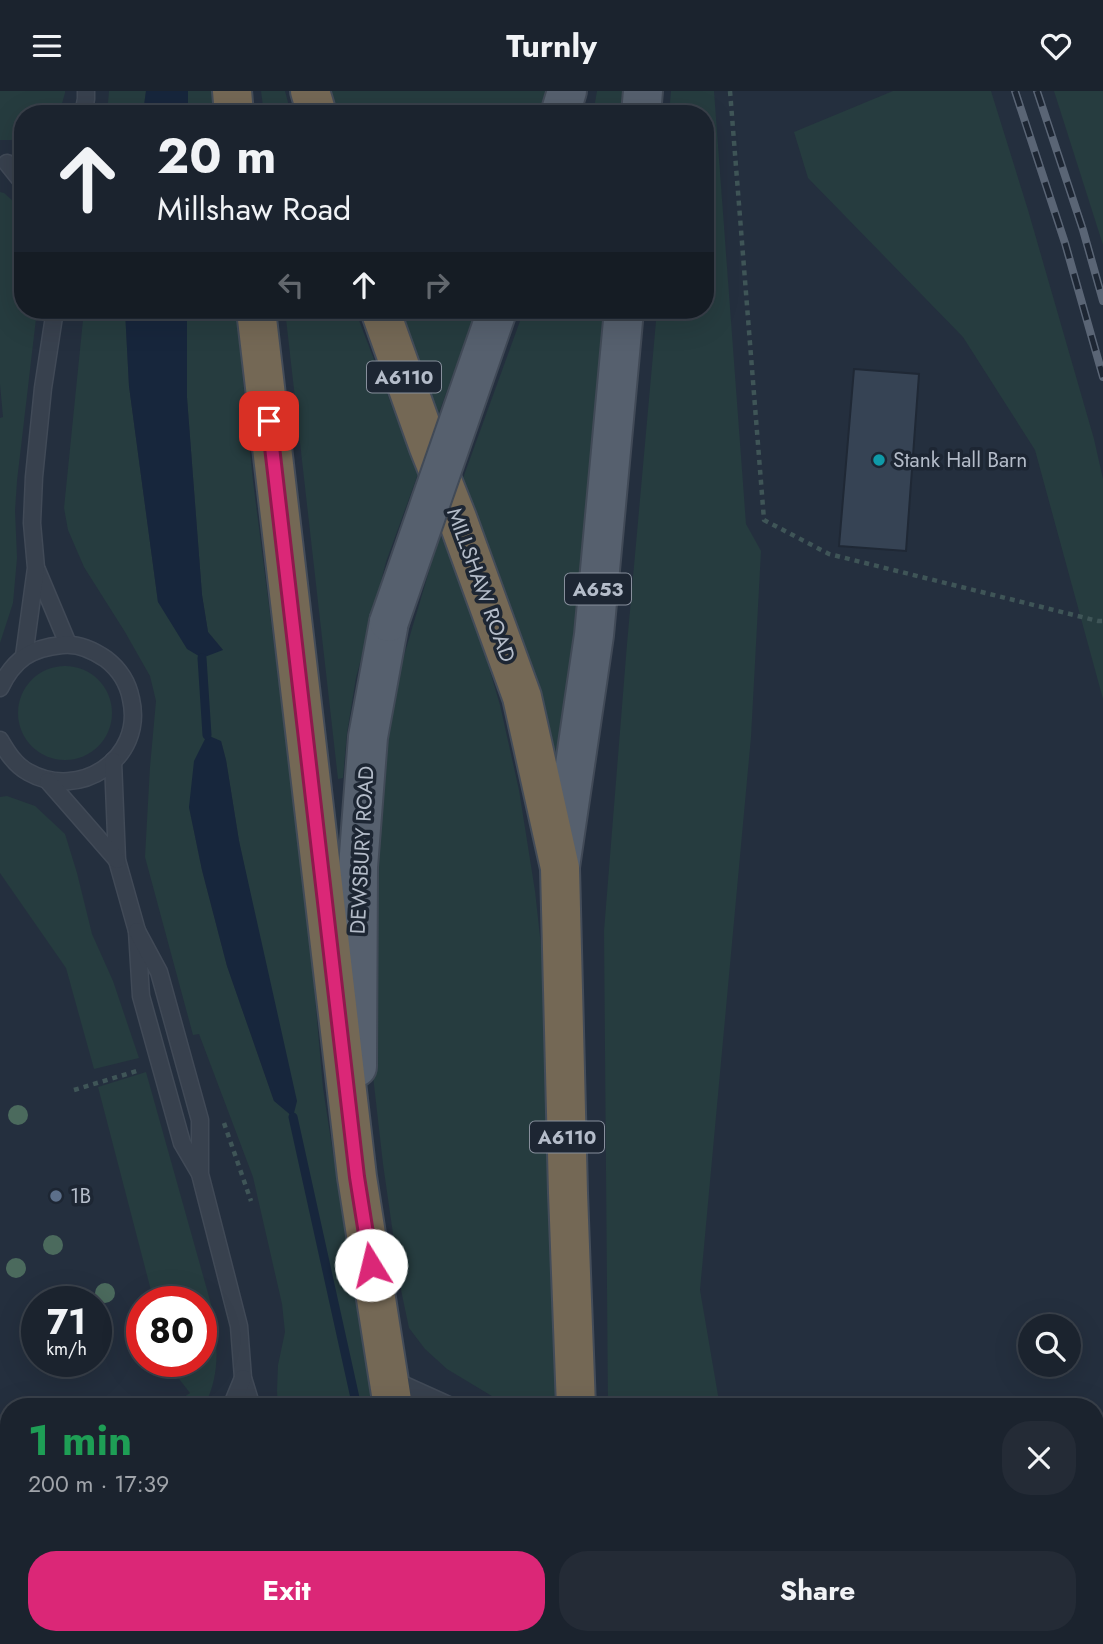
<!DOCTYPE html>
<html lang="en">
<head>
<meta charset="utf-8">
<style>
  :root { --surface:#1b232e; --page:#242b36; --text:#f1f3f6; --muted:#a0a4aa; --line:#39404a; --accent:#db2777 }
  body { margin:0; font-family:Jost,sans-serif; background:var(--page); color:var(--text); height:100vh; display:flex; flex-direction:column; font-size:26px; white-space:nowrap }
  * { box-sizing:border-box; margin:0 }
  p { font-size:23px; color:var(--muted) }
  .icon { flex:none; width:38px; height:38px; fill:none; stroke:currentColor; stroke-width:2; stroke-linecap:round; stroke-linejoin:round }
  .map { position:relative; flex:1; overflow:hidden }
  .drawer { position:absolute; left:0px; top:1307px; width:1104px; height:247px; display:flex; flex-direction:column; background:var(--surface); border-radius:28px 28px 0 0; box-shadow:0 7px 28px #0002,0 0 0 2px var(--line) }
  .drawer>* { flex:none }
  .guide { position:absolute; left:14px; top:14px; width:700px; height:214px; border-radius:28px; box-shadow:0 7px 28px #0002,0 0 0 2px var(--line); background:#1b232e; color:var(--text); overflow:hidden }
  .buttons { position:absolute; left:1018px; top:1223px; display:grid; gap:14px }
  .buttons a { display:grid; place-items:center; width:63px; height:63px; border-radius:50%; background:var(--surface); box-shadow:0 7px 28px #0002,0 0 0 2px var(--line); font-size:35px }
  .speed { position:absolute; left:21px; top:1195px; display:flex; gap:14px; font-size:35px; font-weight:700; text-align:center }
  .speed>* { display:grid; place-content:center; width:91px; height:91px; border-radius:50%; background:var(--surface); box-shadow:0 7px 28px #0002,0 0 0 2px var(--line); line-height:1 }
  .speed small { font-size:18px; font-weight:400 }
  .speed .limit { border:10px solid #d22; background:#fff; color:#111 }
  .pin { position:absolute; display:grid; place-items:center; width:60px; height:60px; color:#fff; margin:-30px; border-radius:14px; box-shadow:0 4px 10px #0006 }
  .me { position:absolute; width:77px; margin:-38px; rotate:351deg; stroke-linejoin:round; filter:drop-shadow(0 0 5px #0008) }
  .turn { display:flex; align-items:center; gap:24px; height:147px; padding:0 28px; font-size:32px }
  .turn .icon { width:91px; height:91px; stroke-width:2.5 }
  .turn b { display:block; font-size:49px; line-height:60px }
  .lanes { display:flex; align-items:center; height:66px; padding:0 28px; background:#0003; justify-content:center; gap:35px; direction:ltr }
  .lanes .off { opacity:.35 }
  .round { display:grid; place-items:center; flex:none; width:74px; height:74px; border-radius:28px; background:var(--page) }
  .overview { display:flex; align-items:center; justify-content:space-between; height:119px; padding:0 28px }
  h1 { font-size:42px; font-weight:700; line-height:52px; color:#1e9e55 }
  .primary-button { display:flex; gap:14px; margin-top:auto; padding:14px 28px }
  .primary-button a { flex:1; height:80px; border-radius:28px; background:var(--accent); color:#fff; font-size:28px; font-weight:700; line-height:80px; text-align:center }
  .primary-button a+a { background:var(--page); color:var(--text) }
  header { display:flex; justify-content:space-between; align-items:center; height:91px; padding:0 28px; background:var(--surface); font-size:32px; font-weight:700 }
  .map>svg:first-child { display:block }
</style>
</head>
<body>
<header><svg class="icon" aria-label="menu" viewBox="0 0 24 24"><path d="M4 6h16M4 12h16M4 18h16"/></svg>Turnly<svg class="icon" aria-label="heart" viewBox="0 0 24 24"><path d="M12 20l-8-8c-3-5 5-10 8-4 3-6 11-1 8 4z"/></svg></header>
<div class="map">
<svg width="1103" height="1553" viewBox="0 0 1103 1553">
  <rect width="100%" height="100%" fill="#242f3e"/>
  <g fill="#263c3f" fill-rule="evenodd">
    <path d="M0 0H65V2L59 23H23V49H0Z"/>
    <path d="M109 0H146L143 23H107Z"/>
    <path d="M188 0H213L216 23H188Z"/>
    <path d="M261 0H285L291 23H264Z"/>
    <path d="M321 0H556L547 23H328Z"/>
    <path d="M597 0H628L626 23H593Z"/>
    <path d="M671 0H714L746 433 761 460 751 646 700 1199 720 1316H608L604 840 627 553 657 219H705V23H669Z"/>
    <path d="M893 0H991L1028 119 1094 348 1103 388V608L1035 359 963 246 808 87 794 41Z"/>
    <path d="M1054 0H1103V154Z"/>
    <path d="M0 101 4 102 23 119V219H37L17 390 15 420 17 467 13 512 0 552V327L3 326 0 293Z"/>
    <path d="M84 219H125L129 295 158 511 223 559 208 541 202 504 187 307V219H236L253 390 306 804 323 997 354 1201 373 1316H278L277 1300 278 1274 285 1241 282 1213 253 1086 199 943 193 944 145 766 150 676 156 610 150 585 125 541 84 476 68 439 64 417ZM221 650 226 669 239 750 261 855 274 1010 227 875 202 779 189 716Z"/>
    <path d="M285 219H355L418 383 386 471 356 587 347 642 343 687 338 688Z"/>
    <path d="M394 219H477L437 327Z"/>
    <path d="M524 219H610L592 433 561 639 554 670 463 387Z"/>
    <path d="M440 443 472 518 500 614 519 699 535 800 546 900 555 1181 553 1234 557 1316H510L447 1278 425 1258 409 1237 401 1199 383 1073 368 941 376 693 395 595Z"/>
    <circle cx="65" cy="622" r="47"/>
    <path d="M7 705 35 715 65 743 77 782 92 843 113 890 139 967 94 978 66 877 0 782V706Z"/>
    <path d="M146 981 211 1213C217 1251 222 1280 204 1316H170L190 1302 173 1280 171 1271 201 1270V1211H154L98 996Z"/>
    <path d="M0 1458 9 1460V1545H33L32 1553H0Z"/>
    <path d="M208 1545H326L312 1553H197Z"/>
    <path d="M473 1545H571L572 1553H475Z"/>
  </g>
  <g fill="#17263c">
    <path d="M146 0H188V23H143Z"/>
    <path d="M125 219H187V307L202 504 208 541 223 559 202 567 187 558 158 511 129 295Z"/>
    <path d="M207 644 221 650 226 669 239 750 297 1010 293 1026 274 1010 227 875 202 779 189 716 194 670Z"/>
  </g>
  <g fill="none" stroke-linecap="round" stroke-linejoin="round">
    <g stroke="#17263c" stroke-width="9">
      <path d="M202 567 207 644"/>
      <path d="M293 1026 357 1316"/>
      <path d="M684 1545 686 1553"/>
    </g>
  </g>
  <path fill="#364354" stroke="#1f2835" stroke-width="2" d="M854 278 919 283 906 460 839 455Z"/>
  <g fill="none" stroke-linecap="round" stroke-linejoin="round">
    <defs>
      <g id="lane">
        <path d="M83 23 86 8V0"/>
        <path d="M7 72 23 92"/>
        <path d="M37 479 68 553"/>
        <path d="M24 565 36 477 32 432 34 386 43 297 55 219"/>
        <path d="M0 597C14 568 31 557 62 554 78 552 93 559 106 568 119 578 128 592 131 608 145 668 79 710 28 681 15 674 7 661 0 649"/>
        <path d="M113 670 117 769 137 840 141 905 182 1052 199 1081"/>
        <path d="M48 690 117 769"/>
        <path d="M137 840 159 881 200 1029V1083L239 1235 243 1287 252 1316"/>
        <path d="M391 1288 453 1316"/>
        <path d="M231 1316 243 1287"/>
        <path d="M0 1443 9 1445"/>
        <path d="M379 1545 390 1553"/>
        <path d="M58 1553 59 1545"/>
        <path d="M113 1553 118 1545"/>
        <path d="M164 1553 172 1545"/>
        <path d="M342 1553 355 1545"/>
      </g>
      <g id="primary">
        <path d="M560 23 567 0"/>
        <path d="M641 23 643 0"/>
        <path d="M560 776 594 544 624 219"/>
        <path d="M357 976 358 776 368 646 389 531"/>
      </g>
      <g id="highway">
        <path d="M232 0 234 23"/>
        <path d="M310 0 317 23"/>
        <path d="M256 219 357 1086 393 1316"/>
        <path d="M380 219 428 354 457 427 522 606 560 777 568 1102 576 1316"/>
        <path d="M440 1545 442 1553"/>
        <path d="M591 1545V1553"/>
      </g>
    </defs>
    <use href="#lane" stroke="#414a57" stroke-width="19"/>
    <use href="#primary" stroke="#414a57" stroke-width="42"/>
    <use href="#highway" stroke="#434c59" stroke-width="42"/>
    <g stroke="#3f5557" stroke-width="4.5" stroke-dasharray="5 5" stroke-linecap="butt">
      <path d="M730 0 764 429 829 463 1098 530H1103"/>
      <path d="M74 999 140 979"/>
      <path d="M224 1032 251 1110"/>
    </g>
    <use href="#lane" stroke="#38414e" stroke-width="16"/>
    <use href="#primary" stroke="#56606e" stroke-width="38"/>
    <use href="#highway" stroke="#746855" stroke-width="38"/>
    <defs>
      <g id="rail">
        <path d="M1015 0 1065 152 1103 286"/>
        <path d="M1037 0 1083 139 1103 210"/>
      </g>
    </defs>
    <use href="#rail" stroke="#5a6575" stroke-width="8"/>
    <use href="#rail" stroke="#1d2633" stroke-width="5" stroke-dasharray="16" stroke-linecap="butt"/>
    <defs>
      <path id="primary-bridge" d="M389 531 497 220"/>
    </defs>
    <use href="#primary-bridge" stroke="#414a57" stroke-width="42" stroke-linecap="butt"/>
    <use href="#primary-bridge" stroke="#56606e" stroke-width="38"/>
  </g>
  <g fill="#4b6a5d">
    <circle cx="18" cy="1024" r="10"/>
    <circle cx="53" cy="1154" r="10"/>
    <circle cx="16" cy="1177" r="10"/>
    <circle cx="105" cy="1202" r="10"/>
  </g>
  <g fill="none" stroke-linecap="round" stroke-linejoin="round">
    <defs>
      <path id="route" d="M269 330 357 1086 371 1174"/>
    </defs>
    <use href="#route" stroke="#8e194d" stroke-width="18"/>
    <use href="#route" stroke="#db2777" stroke-width="12"/>
  </g>
  <circle fill="#0f9aa8" stroke="#1d2633" stroke-width="2.5" cx="879" cy="369" r="7"/>
  <circle fill="#5c6f8a" stroke="#1d2633" stroke-width="2.5" cx="56" cy="1105" r="7"/>
  <g text-anchor="middle" dominant-baseline="central" stroke-width="7" stroke-linejoin="round" paint-order="stroke">
    <g fill="#1d2633" stroke="#878f9c" stroke-width="2">
      <rect x="367" y="270.5" width="74" height="31" rx="5"/>
      <rect x="565" y="482.5" width="66" height="31" rx="5"/>
      <rect x="530" y="1030.5" width="74" height="31" rx="5"/>
    </g>
    <g font-size="19" font-weight="bold" fill="#b4bcc9">
      <text x="404" y="286">A6110</text>
      <text x="598" y="498">A653</text>
      <text x="567" y="1046">A6110</text>
    </g>
    <g font-size="21" fill="#b4bcc9" stroke="#1d2633" text-anchor="start">
      <text x="893" y="369">Stank Hall Barn</text>
      <text x="70" y="1105">1B</text>
    </g>
    <g font-size="21" fill="#b4bcc9" stroke="#1d2633">
      <text transform="translate(481 494) rotate(70)">MILLSHAW ROAD</text>
      <text transform="translate(362 759) rotate(-87)">DEWSBURY ROAD</text>
    </g>
  </g>
</svg>
<div class="buttons">
<a><svg class="icon" aria-label="search" viewBox="0 0 24 24"><circle cx="10" cy="10" r="6"/><path d="M15 15l6 6"/></svg></a>
</div>
<div class="speed"><div>71<small>km/h</small></div><div class="limit">80</div></div>
<div class="pin" style="left:269px;top:330px;background:#d93025"><svg class="icon" aria-label="arrive" viewBox="0 0 24 24"><path d="M6 21V4h12l-3 4 3 4H6"/></svg></div>
<svg class="me" style="left:371px;top:1174px" viewBox="-20 -20 40 40"><circle r="19" fill="#fff"/><path d="M0-13L10 11 0 6-10 11z" fill="#db2777"/></svg>
<div class="guide">
<div class="turn"><svg class="icon" aria-label="ahead" viewBox="0 0 24 24"><path d="M12 20V5M6 11l6-6 6 6"/></svg><div><b>20 m</b>Millshaw Road</div></div>
<div class="lanes"><svg class="icon off" aria-label="left" viewBox="0 0 24 24"><path d="M17 20v-9H6M10 6l-5 5 5 5"/></svg><svg class="icon" aria-label="ahead" viewBox="0 0 24 24"><path d="M12 20V5M6 11l6-6 6 6"/></svg><svg class="icon off" aria-label="right" viewBox="0 0 24 24"><path d="M7 20v-9h11M14 6l5 5-5 5"/></svg></div>
</div>
<section class="drawer">
<div class="overview"><div><h1>1 min</h1><p>200 m · 17:39</p></div><a class="round"><svg class="icon" aria-label="close" viewBox="0 0 24 24"><path d="M6 6l12 12M18 6L6 18"/></svg></a></div>
<div class="primary-button"><a>Exit</a><a>Share</a></div>
</section>
</div>
</body>
</html>
